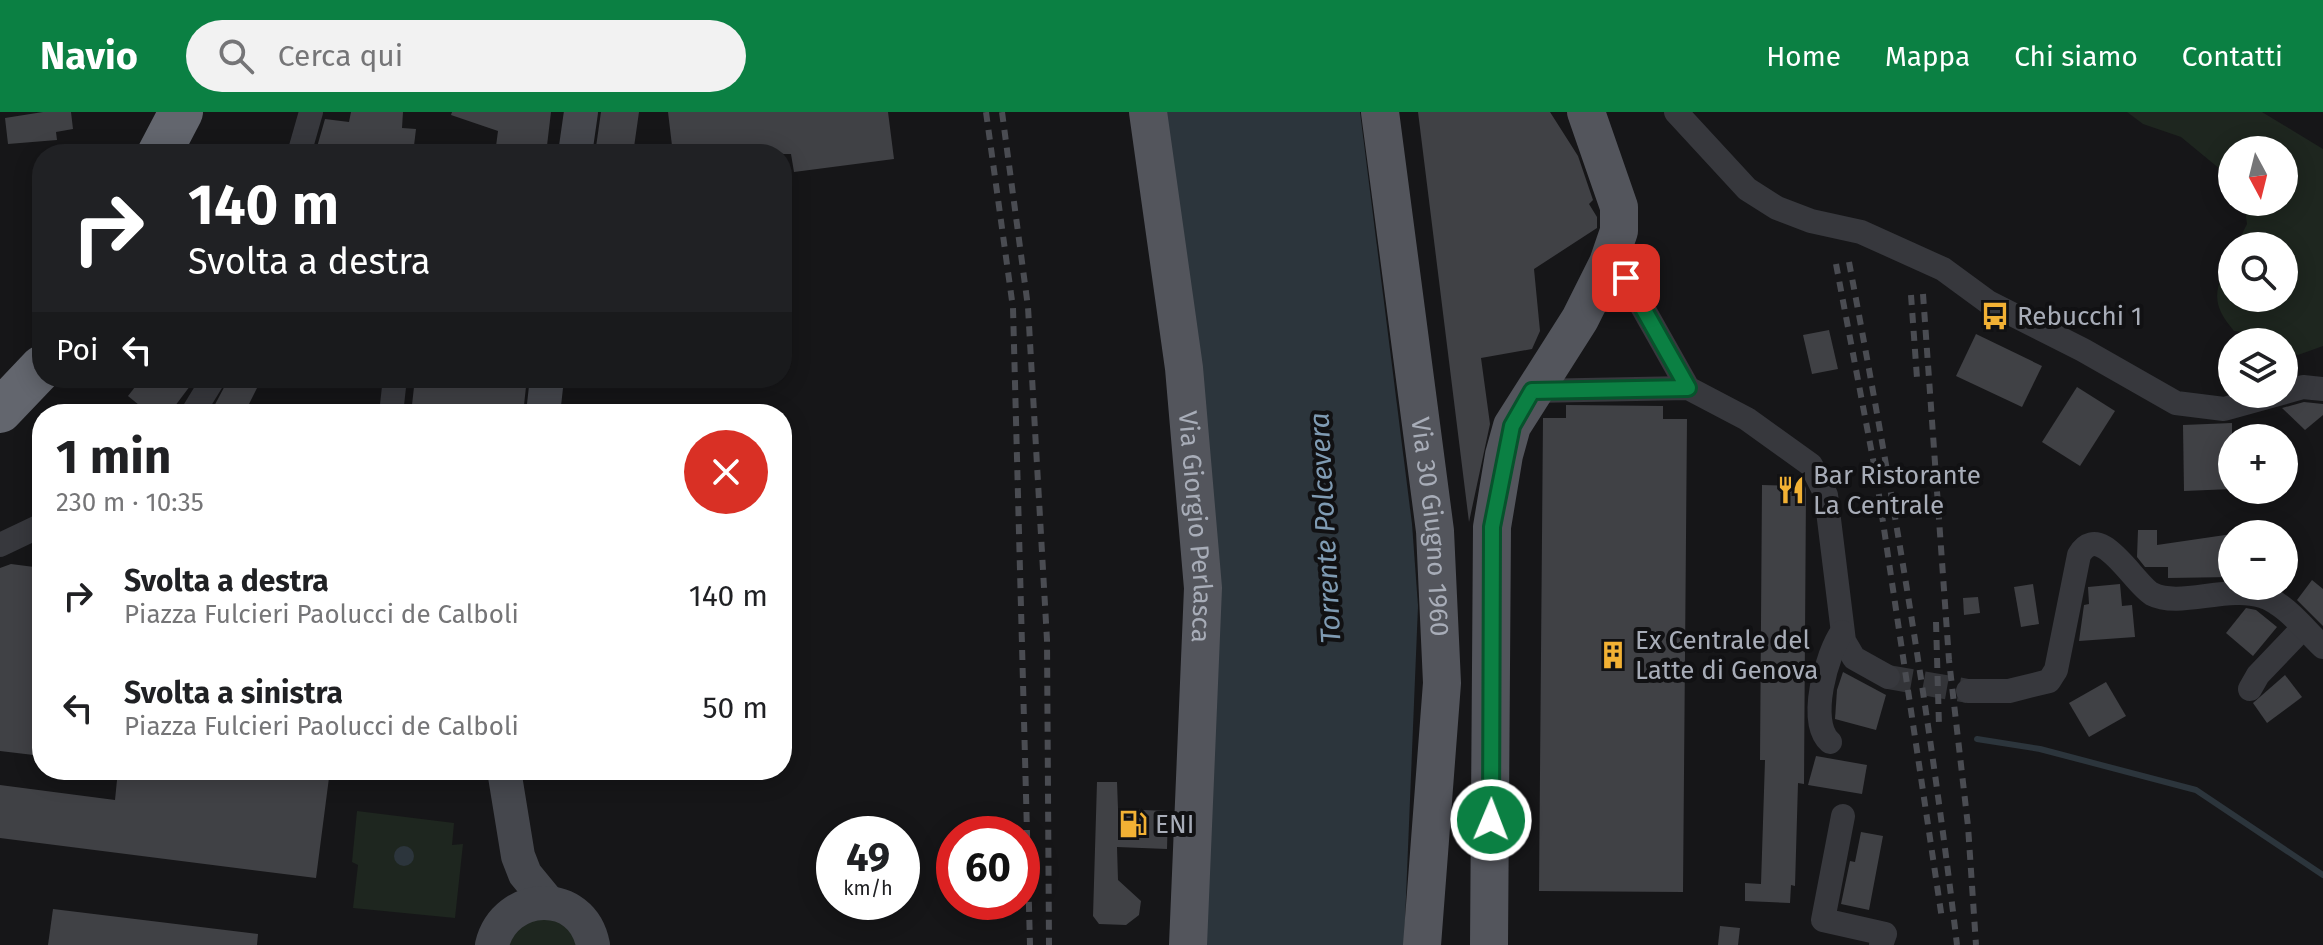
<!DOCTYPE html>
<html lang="it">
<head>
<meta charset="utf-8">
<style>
  :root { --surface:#fff; --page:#f2f2f2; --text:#202124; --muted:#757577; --accent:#0b8043 }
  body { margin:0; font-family:"Fira Sans",sans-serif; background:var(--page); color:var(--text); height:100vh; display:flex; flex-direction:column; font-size:30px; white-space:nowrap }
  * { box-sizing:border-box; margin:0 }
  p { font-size:26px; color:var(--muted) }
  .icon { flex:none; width:44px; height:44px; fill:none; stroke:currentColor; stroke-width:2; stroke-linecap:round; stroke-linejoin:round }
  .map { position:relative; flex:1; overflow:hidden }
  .sheet { position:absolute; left:32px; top:292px; width:760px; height:376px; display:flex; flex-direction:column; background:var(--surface); border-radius:32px; box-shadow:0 4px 20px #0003 }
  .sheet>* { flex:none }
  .banner { position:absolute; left:32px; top:32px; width:760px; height:244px; border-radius:32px; box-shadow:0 4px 20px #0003; background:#202124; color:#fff; overflow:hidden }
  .needle { width:52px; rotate:173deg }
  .fabs { position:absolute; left:2218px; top:24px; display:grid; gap:16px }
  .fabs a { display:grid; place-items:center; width:80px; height:80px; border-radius:50%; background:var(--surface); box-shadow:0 4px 20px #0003; font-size:40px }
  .speed { position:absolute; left:816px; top:704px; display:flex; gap:16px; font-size:40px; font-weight:700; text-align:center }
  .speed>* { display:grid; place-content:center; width:104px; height:104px; border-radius:50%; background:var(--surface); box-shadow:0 4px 20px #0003; line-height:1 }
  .speed small { font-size:20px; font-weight:400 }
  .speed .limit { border:12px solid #d22; background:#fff; color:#111 }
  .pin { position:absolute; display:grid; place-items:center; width:68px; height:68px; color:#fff; margin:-34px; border-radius:16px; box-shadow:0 4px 12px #0006 }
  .me { position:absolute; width:88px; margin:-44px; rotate:1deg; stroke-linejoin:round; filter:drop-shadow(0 0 6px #0008) }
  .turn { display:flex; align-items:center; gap:28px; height:168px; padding:0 24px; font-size:36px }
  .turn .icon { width:104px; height:104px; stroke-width:2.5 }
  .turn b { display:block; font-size:56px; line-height:68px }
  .then { display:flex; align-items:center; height:76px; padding:0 24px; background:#0003; gap:16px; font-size:30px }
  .round { display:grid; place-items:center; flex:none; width:84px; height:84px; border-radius:42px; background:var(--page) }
  .overview { display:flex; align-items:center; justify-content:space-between; height:136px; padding:0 24px }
  h1 { font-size:48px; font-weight:700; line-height:60px }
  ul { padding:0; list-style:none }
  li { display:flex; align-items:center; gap:24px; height:112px; padding:0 24px }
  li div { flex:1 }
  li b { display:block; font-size:30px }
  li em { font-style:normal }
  header { display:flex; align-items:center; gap:48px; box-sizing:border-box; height:112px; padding:0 40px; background:var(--accent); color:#fff }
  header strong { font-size:38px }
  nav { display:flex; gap:44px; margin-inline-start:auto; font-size:28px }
  .search { width:560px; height:72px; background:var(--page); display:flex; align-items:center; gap:20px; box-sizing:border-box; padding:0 28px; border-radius:44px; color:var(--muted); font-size:30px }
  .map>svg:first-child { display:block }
</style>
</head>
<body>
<header>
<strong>Navio</strong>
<div class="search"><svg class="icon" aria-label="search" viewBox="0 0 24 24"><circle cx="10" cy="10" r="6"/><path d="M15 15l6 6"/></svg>Cerca qui</div>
<nav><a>Home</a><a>Mappa</a><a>Chi siamo</a><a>Contatti</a></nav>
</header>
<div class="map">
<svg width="2323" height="833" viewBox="0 0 2323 833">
  <rect width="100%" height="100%" fill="#161618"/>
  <g fill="#1e261f">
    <path d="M2127 0H2262L2323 37V234L2298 243C2290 240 2289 237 2284 231 2274 221 2249 221 2234 219 2208 189 2216 175 2232 143V186H2284V134H2236L2247 112 2244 90H2284V38H2232V67L2181 25 2143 12Z"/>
    <path d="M357 699 454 711 452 733 463 732 455 806 353 796 358 753 352 750Z"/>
    <path d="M545 795 589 833H497Z"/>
  </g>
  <g fill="#2c353c">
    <path d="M1163 0H1360L1412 412 1418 494 1404 833H1201Z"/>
    <circle cx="404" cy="744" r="10"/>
  </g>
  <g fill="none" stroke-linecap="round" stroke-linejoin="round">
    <path stroke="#2c353c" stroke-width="6" d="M1977 627 2040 637 2196 678 2323 763"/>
  </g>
  <g fill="#404145">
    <path d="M43 0H71L73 17 56 20 57 28 8 32 5 6Z"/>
    <path d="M351 0H403L402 16 416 17 413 42H315L325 7 349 10Z"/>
    <path d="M452 0H551L546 42H495L498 19 451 3Z"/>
    <path d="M601 0H639L633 42H595Z"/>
    <path d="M668 0H888L894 47 794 60 791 42H673Z"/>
    <path d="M1418 0H1550L1578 44 1593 88 1589 92 1597 105V116L1534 157 1540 219 1532 237 1481 246 1490 312 1469 410Z"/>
    <path d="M1829 218 1838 257 1812 262 1803 223Z"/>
    <path d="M1976 222 2042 254 2022 295 1956 264Z"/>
    <path d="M142 266H196L169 302H150L128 284Z"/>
    <path d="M229 266H262L244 302H210Z"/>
    <path d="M415 266H527L523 302 448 299V302H411Z"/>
    <path d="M2077 275 2115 299 2080 354 2042 330Z"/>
    <path d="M2304 290 2323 292V303L2305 318 2282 296Z"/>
    <path d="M1566 293 1663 294V307H1687L1683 780 1539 779 1543 306H1566Z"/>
    <path d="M2232 311V377L2184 379 2183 313Z"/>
    <path d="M1762 373 1805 374 1806 377 1804 672 1798 671 1795 774 1791 773 1790 791 1745 789V771L1761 772 1765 648H1760Z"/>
    <path d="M2138 418H2157V433L2232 422V465L2168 466V455H2145L2137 445Z"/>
    <path d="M11 452 42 456V644L0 639V456Z"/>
    <path d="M2312 468 2323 477V514L2297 488Z"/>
    <path d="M2033 472 2039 512 2021 515 2014 475Z"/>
    <path d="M2120 472 2122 494 2132 493 2135 525 2079 529 2084 493 2089 492 2088 475Z"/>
    <path d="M1978 485 1980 501 1964 503 1963 486Z"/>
    <path d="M2246 496 2256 498 2277 515 2253 544 2226 521Z"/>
    <path d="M1843 560 1886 583 1876 618 1835 607 1837 578Z"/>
    <path d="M2285 563 2302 585 2267 611 2253 591Z"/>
    <path d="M2106 570 2126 604 2089 625 2069 591Z"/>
    <path d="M1816 644 1867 653 1862 682 1808 673Z"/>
    <path d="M118 658H330L316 766 0 726V673L115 688Z"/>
    <path d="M1097 670H1117L1118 697 1168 699 1167 737 1117 735 1118 768 1141 789 1139 803 1126 813 1099 812 1093 804Z"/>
    <path d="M1861 720 1883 724 1869 798 1841 792 1850 749 1855 750Z"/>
    <path d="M53 797 258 822 257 833H48Z"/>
    <path d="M1720 814 1740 816 1738 833H1718Z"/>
  </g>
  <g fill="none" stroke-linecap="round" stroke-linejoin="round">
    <path stroke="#333438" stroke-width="24" stroke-dasharray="24 12" stroke-linecap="butt" d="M1888 565 1968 579"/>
    <g stroke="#37383d" stroke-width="24">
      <path d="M1676 0 1747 77 1777 96 1811 109 1861 120 1943 157 1988 190 2083 238 2176 291 2224 297 2303 275 2323 277"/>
      <path d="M299 42 311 0"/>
      <path d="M1608 151 1626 166 1688 276"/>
      <path d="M1532 279 1688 276 1747 307 1811 353 1826 383 1844 529 1854 546 1888 565"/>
      <path d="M192 302 214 266"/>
      <path d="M391 302 395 266"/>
      <path d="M0 433 42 413"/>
      <path d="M2250 577 2258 563 2303 516"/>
      <path d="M1968 579H2009L2049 569 2056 558 2079 443C2100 407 2133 471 2152 482 2179 496 2228 473 2262 484 2285 491 2306 519 2323 535"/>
      <path d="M1830 630C1807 610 1827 541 1842 520"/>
      <path d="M1843 704 1823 808 1885 822 1881 833"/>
    </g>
    <g stroke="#45474d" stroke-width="34">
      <path d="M575 42 581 0"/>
      <path d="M543 302 547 266"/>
      <path d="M504 658 518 744 525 762 548 790"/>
      <path d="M492 833C505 779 582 775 593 833"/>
    </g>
    <g stroke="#53555c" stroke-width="38">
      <path id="s1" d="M1148 0 1184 256 1203 476 1188 833"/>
      <path id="s2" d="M1380 0 1435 419 1442 571 1422 833"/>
      <path d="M1489 833 1492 415 1504 343 1512 314 1580 207 1608 151 1619 119V95L1586 0"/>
    </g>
    <g stroke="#63666e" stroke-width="44">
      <path d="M159 42 181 0"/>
      <path d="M0 299 42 255"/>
    </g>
    <g stroke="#4a4c52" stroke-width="6" stroke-dasharray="10 8" stroke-linecap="butt">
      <path d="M986 0 1013 196 1030 833"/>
      <path d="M1002 0 1028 195 1047 528 1049 833"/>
      <path d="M1849 150C1892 376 1930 603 1957 833"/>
      <path d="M1836 152 1876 363 1942 807"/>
      <path d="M1923 182 1949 548 1968 714 1976 833"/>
      <path d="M1911 183 1917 266"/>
      <path d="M1936 510 1939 614"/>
    </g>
  </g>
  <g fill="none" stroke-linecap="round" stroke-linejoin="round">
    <defs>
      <path id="route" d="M1491 708 1492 415 1512 314 1532 279 1688 276 1626 166"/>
    </defs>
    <use href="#route" stroke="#07532c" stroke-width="20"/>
    <use href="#route" stroke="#0b8043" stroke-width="14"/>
  </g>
  <defs>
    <symbol id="bus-bare" viewBox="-9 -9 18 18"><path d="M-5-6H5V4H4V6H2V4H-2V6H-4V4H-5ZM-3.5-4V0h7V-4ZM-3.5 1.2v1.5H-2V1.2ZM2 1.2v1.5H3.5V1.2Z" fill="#f2b134" stroke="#111113" stroke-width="2.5" paint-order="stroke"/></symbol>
    <symbol id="restaurant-bare" viewBox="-9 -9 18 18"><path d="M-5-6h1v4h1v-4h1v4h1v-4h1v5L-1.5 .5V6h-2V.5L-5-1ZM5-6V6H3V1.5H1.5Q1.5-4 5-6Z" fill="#f2b134" stroke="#111113" stroke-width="2.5" paint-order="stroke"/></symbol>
    <symbol id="building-bare" viewBox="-9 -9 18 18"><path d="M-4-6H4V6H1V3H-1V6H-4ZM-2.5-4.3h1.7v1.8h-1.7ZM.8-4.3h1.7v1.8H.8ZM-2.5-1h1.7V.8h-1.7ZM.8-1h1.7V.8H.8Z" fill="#f2b134" stroke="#111113" stroke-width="2.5" paint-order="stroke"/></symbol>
    <symbol id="fuel-bare" viewBox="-9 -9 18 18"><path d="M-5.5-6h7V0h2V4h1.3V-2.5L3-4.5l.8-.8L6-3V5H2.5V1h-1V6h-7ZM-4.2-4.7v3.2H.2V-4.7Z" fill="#f2b134" stroke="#111113" stroke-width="2.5" paint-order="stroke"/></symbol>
  </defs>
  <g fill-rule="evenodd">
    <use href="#bus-bare" x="1975" y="184" width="40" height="40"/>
    <use href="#restaurant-bare" x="1771" y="358" width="40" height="40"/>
    <use href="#building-bare" x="1593" y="523" width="40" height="40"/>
    <use href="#fuel-bare" x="1113" y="692" width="40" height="40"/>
  </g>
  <g text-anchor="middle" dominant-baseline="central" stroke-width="8" stroke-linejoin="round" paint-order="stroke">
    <g font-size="26" fill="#a8adb8" stroke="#111113" text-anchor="start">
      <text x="2017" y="204">Rebucchi 1</text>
      <text x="1813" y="363">Bar Ristorante<tspan x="1813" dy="30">La Centrale</tspan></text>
      <text x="1635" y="528">Ex Centrale del<tspan x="1635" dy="30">Latte di Genova</tspan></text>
      <text x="1155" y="712">ENI</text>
    </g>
    <g font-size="26" fill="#a8adb8" stroke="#111113">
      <text stroke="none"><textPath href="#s1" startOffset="418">Via Giorgio Perlasca</textPath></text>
      <text stroke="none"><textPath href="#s2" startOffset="418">Via 30 Giugno 1960</textPath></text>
    </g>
    <g font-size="28" font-style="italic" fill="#7f9bb3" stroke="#111113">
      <text transform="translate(1325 416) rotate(-93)">Torrente Polcevera</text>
    </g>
  </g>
</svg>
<div class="fabs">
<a><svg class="needle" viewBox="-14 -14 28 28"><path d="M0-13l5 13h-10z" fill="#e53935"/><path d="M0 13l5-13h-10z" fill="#757577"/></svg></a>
<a><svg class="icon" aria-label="search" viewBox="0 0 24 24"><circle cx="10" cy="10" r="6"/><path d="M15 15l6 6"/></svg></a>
<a><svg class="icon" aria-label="layers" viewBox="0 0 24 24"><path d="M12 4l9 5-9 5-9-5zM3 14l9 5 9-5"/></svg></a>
<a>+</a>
<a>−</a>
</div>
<div class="speed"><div>49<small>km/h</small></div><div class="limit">60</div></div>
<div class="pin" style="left:1626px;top:166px;background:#d93025"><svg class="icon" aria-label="arrive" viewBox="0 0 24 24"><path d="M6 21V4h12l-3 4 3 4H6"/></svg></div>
<svg class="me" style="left:1491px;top:708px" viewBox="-20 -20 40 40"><circle r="17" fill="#0b8043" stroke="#fff" stroke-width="3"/><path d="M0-11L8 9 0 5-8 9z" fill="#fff"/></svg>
<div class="banner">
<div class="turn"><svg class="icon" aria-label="right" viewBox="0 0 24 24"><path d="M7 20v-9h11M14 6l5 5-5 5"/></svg><div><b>140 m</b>Svolta a destra</div></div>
<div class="then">Poi<svg class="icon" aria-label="left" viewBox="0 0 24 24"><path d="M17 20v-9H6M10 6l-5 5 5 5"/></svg></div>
</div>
<section class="sheet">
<div class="overview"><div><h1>1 min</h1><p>230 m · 10:35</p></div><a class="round" style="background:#d93025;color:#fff"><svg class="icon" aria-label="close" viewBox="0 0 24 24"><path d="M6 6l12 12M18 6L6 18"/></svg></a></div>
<ul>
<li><svg class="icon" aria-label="right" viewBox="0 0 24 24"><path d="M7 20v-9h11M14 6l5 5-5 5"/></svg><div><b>Svolta a destra</b><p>Piazza Fulcieri Paolucci de Calboli</p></div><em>140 m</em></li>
<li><svg class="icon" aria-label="left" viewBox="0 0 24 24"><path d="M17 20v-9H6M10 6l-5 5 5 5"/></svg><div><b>Svolta a sinistra</b><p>Piazza Fulcieri Paolucci de Calboli</p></div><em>50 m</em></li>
</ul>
</section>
</div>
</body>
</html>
